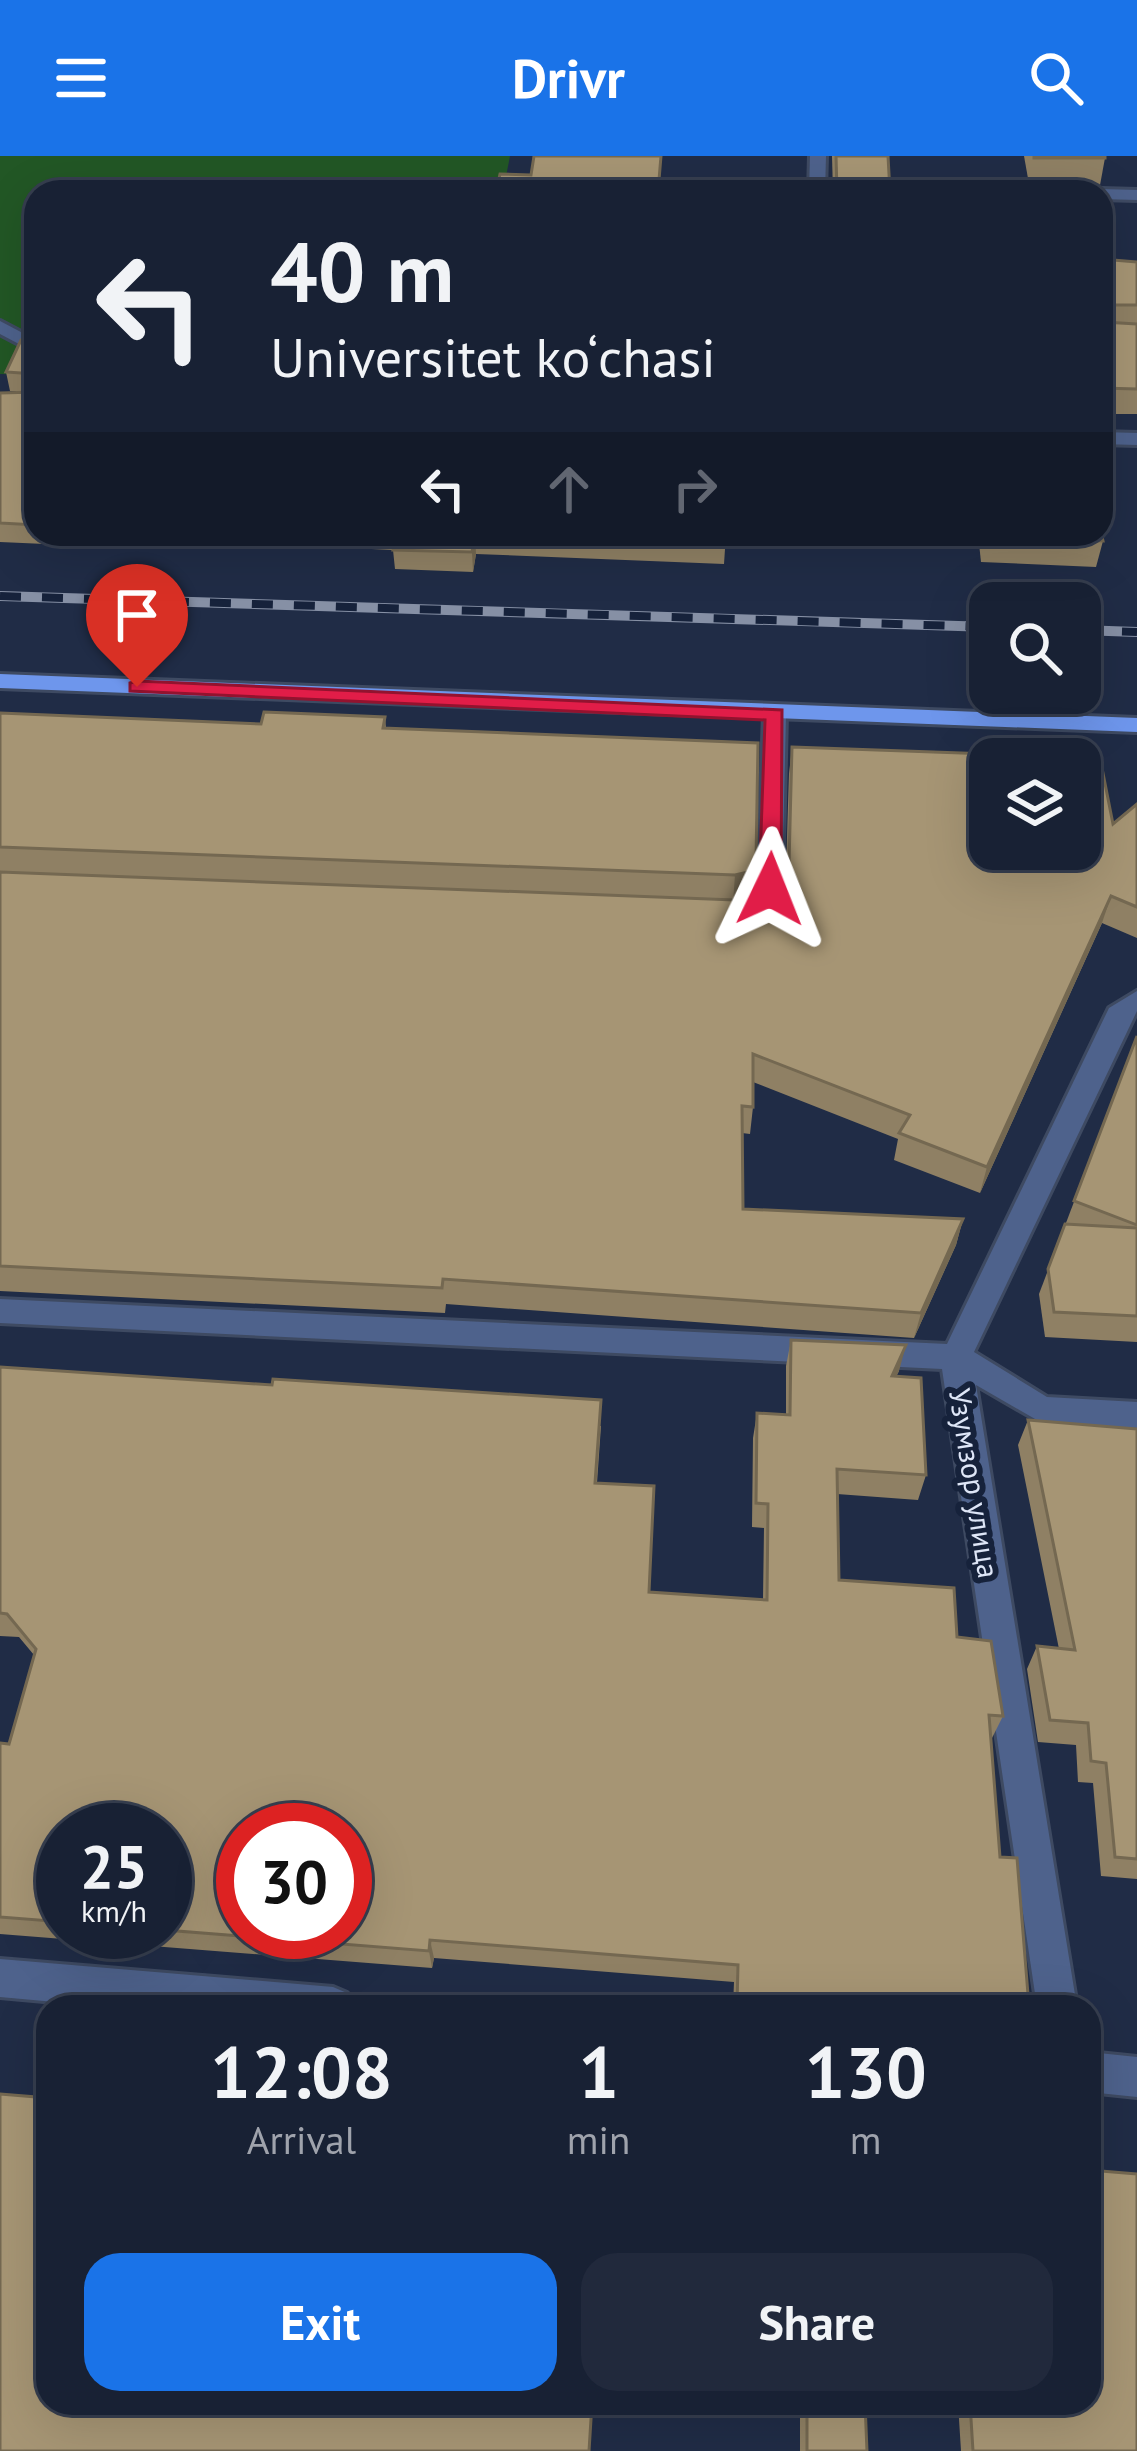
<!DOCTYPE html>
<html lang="en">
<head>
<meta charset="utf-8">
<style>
  :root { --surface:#182134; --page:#21293c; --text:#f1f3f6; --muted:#9fa3ac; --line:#363e4f; --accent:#1a73e8 }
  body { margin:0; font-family:"PT Sans",sans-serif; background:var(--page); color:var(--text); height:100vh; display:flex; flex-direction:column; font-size:45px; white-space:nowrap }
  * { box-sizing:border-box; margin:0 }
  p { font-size:39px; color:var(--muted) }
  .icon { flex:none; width:66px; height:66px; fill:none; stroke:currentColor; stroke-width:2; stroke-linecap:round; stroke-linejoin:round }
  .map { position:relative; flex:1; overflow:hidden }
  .details { position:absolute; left:36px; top:1839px; width:1065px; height:420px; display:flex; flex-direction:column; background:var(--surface); border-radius:36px; box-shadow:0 12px 48px #0002,0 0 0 3px var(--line) }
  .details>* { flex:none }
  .guide { position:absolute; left:24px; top:24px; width:1089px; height:366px; border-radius:36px; box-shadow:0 12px 48px #0002,0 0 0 3px var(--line); background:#182134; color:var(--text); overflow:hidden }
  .fabs { position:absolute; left:969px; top:426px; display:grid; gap:24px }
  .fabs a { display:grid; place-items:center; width:132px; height:132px; border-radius:24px; background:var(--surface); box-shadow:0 12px 48px #0002,0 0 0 3px var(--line); font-size:60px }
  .speed { position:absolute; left:36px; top:1647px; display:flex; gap:24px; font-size:60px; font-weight:700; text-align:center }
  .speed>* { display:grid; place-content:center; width:156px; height:156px; border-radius:50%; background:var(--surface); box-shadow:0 12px 48px #0002,0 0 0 3px var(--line); line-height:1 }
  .speed small { font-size:30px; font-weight:400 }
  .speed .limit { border:18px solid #d22; background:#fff; color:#111 }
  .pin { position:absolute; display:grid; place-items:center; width:102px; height:102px; color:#fff; margin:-123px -51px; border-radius:50% 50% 50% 0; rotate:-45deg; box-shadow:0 0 12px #0007 }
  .pin .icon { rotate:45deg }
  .me { position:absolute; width:132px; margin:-66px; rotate:2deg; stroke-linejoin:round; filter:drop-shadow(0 0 9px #0008) }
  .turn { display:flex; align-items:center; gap:42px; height:252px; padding:0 48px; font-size:54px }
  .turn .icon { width:156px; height:156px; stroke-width:2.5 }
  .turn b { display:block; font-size:84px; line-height:102px }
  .lanes { display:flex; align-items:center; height:114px; padding:0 48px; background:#0003; justify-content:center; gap:60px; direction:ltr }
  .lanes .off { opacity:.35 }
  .eta { display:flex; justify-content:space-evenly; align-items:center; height:204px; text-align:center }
  .eta b { font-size:72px; font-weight:800; line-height:84px }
  .button { display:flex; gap:24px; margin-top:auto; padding:24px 48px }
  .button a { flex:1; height:138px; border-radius:36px; background:var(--accent); color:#fff; font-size:48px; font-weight:800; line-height:138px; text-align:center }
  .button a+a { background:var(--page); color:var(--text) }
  header { display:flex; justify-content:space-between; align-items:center; height:156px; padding:0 48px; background:var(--accent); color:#fff; font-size:54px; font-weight:800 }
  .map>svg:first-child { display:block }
</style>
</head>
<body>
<header><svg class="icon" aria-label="menu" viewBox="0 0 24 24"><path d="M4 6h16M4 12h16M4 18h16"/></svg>Drivr<svg class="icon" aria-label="search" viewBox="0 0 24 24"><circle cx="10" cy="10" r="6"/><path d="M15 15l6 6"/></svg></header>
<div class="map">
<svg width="1137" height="2295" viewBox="0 0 1137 2295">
  <rect width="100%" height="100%" fill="#202c46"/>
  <path fill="#225725" d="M0 0H510L503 36H36V219L0 218Z"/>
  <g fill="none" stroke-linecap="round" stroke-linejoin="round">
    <defs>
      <g id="minor">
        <path d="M810 0H826L825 36H809Z"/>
        <path d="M1101 33 1137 34V44L1101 43V36H1094Z"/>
        <path d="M0 165 36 184V197L0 178Z"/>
        <path d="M1101 276 1137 277V289L1101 288Z"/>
        <path d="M775 551 786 558 782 733 766 759 741 765 729 757 748 747 758 733 764 558Z"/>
        <path d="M1137 835V855L974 1196 1047 1241 1137 1246V1272L1042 1267 976 1229 1077 1851H1037L942 1213 0 1167V1143L947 1188 1109 852Z"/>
        <path d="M0 1803 333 1831 347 1837 353 1851H110L0 1841Z"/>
        <path d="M1089 1896 1137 1901V1941L1089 1936Z"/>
      </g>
      <path id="major" d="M0 518 1137 562V576L0 532Z"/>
    </defs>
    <use href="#minor" stroke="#3e4a62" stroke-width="6"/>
    <use href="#major" stroke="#3e4a62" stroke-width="6"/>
    <use href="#minor" fill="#4e628c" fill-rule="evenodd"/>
    <use href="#major" fill="#6e96ec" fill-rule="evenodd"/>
    <defs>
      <g id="rail">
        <path d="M0 440 990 471"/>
        <path d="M1080 474 1137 476"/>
      </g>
    </defs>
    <use href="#rail" stroke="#8690a5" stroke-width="10"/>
    <use href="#rail" stroke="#16223b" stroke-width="8" stroke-dasharray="21" stroke-linecap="butt"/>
  </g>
  <g fill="#8f8064" fill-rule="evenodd">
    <path d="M832 0H888L890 36H833Z"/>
    <path d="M1024 0H1105V2L1100 29 1029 28Z"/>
    <path d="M1101 103 1137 106V258H1101Z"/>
    <path d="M36 184V378H726L724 408 476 398 473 416 395 413 393 394 161 383 158 393 0 386V237L33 236 10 235 6 216Z"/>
    <path d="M978 378H1101L1103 385 1096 411 981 406Z"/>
    <path d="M0 557 261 568 385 561 386 573 758 587 754 731 746 742 770 736 786 712 789 618 792 591 1113 668 1137 648V782L1102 767 980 1037 894 1004 898 983 753 926V951L750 978 742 977 743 1053 963 1063 956 1089 914 1182 446 1148 445 1157 0 1135Z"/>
    <path d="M1137 880V1186L1045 1181 1039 1138Z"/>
    <path d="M791 1184 899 1215 896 1220 926 1319 918 1344 837 1338 839 1424 957 1481 1003 1560 992 1582H991L1000 1701 1029 1851H733L734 1826 434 1802 432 1812 0 1778V1587L9 1588 34 1499 19 1481 0 1480V1211L601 1270 597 1327 649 1436 763 1443 764 1372 752 1371 753 1282 757 1257 786 1259V1210ZM63 1674H165V1776H63Z"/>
    <path d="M1028 1264 1137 1273V1723L1101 1720 1093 1627 1078 1626 1076 1589 1038 1586 1027 1513 1037 1490 1059 1493 1018 1289Z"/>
    <path d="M800 2247H865L867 2295H800Z"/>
    <path d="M958 2247H1089L1137 2295H961Z"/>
  </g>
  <g fill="#746851">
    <path d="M155 378H160L161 383 158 393Z"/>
    <path d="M475 378 476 398 473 416 472 396Z"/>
    <path d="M756 704 754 731 745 743 733 746 735 719Z"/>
    <path d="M1111 740 1102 767 980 1037 987 1011Z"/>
    <path d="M963 1063 956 1089 914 1182 921 1157Z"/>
    <path d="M906 1189 899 1215 885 1246 892 1220Z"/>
    <path d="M430 1784 434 1802 432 1812 429 1795Z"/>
  </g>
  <g fill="#a69574" stroke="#746851" stroke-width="3" fill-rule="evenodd">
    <path d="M534 0H661L658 36H496L500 18 531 19Z"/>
    <path d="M836 0H888L890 36H837Z"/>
    <rect x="1034" y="0" width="71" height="2"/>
    <path d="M1101 103 1137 106V149H1107L1102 153 1104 166 1137 168V233L1101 232Z"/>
    <path d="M21 184H36V369L0 367V237L35 236V218L6 216Z"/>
    <path d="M1101 376 1103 385 986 380V378H1101Z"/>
    <path d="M397 378H726V389L475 378 472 396 393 394Z"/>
    <path d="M264 556 385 561 383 572 758 587 756 704 748 716 735 719 0 691V557L261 568Z"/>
    <path d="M792 591 1100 602 1113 668 1137 648V751L1111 740 987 1011 899 977 910 959 753 898V951L742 950 743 1053 963 1063 921 1157 443 1123 442 1132 0 1110V716L735 744 770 736 789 708ZM990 603H1080V693H990Z"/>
    <path d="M1137 880V1069L1074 1045Z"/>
    <path d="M1065 1068 1137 1072V1160L1054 1156 1048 1113Z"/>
    <path d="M791 1184 906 1189 892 1220 921 1222 926 1319 837 1313 839 1424 954 1432 957 1481 991 1485 1003 1560 989 1559 1000 1701 1017 1702 1029 1851H767L737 1849 738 1809 430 1784 429 1795 165 1774V1674H63V1766L0 1761V1587L9 1588 36 1493 7 1458 0 1457V1211L272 1229 273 1223 601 1244 595 1327 654 1330 649 1436 767 1444 768 1348 756 1347 757 1257 790 1259ZM243 1674H345V1776H243Z"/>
    <path d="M1028 1264 1137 1273V1703L1115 1701 1106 1607 1091 1605 1088 1567 1050 1564 1037 1490 1075 1494Z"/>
    <path d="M0 1938 48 1942V2247H592L589 2295H0Z"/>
    <path d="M1089 2014 1137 2018V2295H973L970 2247H1089Z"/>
    <path d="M807 2247H865L867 2295H807Z"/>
  </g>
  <path fill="#e11d48" stroke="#92132f" stroke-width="3" d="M137 525 782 554 781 733 770 741 759 733 765 564 130 535V527Z"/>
  <g text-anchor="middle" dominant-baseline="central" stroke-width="12" stroke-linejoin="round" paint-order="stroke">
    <g font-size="30" fill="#dee6f7" stroke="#16223b">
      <text transform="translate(975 1327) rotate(81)">Узумзор улица</text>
    </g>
  </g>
</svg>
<div class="fabs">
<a><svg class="icon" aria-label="search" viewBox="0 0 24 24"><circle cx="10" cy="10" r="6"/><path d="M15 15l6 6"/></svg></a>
<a><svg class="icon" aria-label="layers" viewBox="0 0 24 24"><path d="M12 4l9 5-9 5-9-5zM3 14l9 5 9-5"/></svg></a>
</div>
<div class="speed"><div>25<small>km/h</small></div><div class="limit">30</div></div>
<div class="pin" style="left:137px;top:531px;background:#d93025"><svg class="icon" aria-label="arrive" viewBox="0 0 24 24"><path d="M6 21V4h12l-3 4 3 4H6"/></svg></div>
<svg class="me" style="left:770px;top:733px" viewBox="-20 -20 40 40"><path d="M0-17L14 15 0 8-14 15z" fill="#e11d48" stroke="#fff" stroke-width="4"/></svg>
<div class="guide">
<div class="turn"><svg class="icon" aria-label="left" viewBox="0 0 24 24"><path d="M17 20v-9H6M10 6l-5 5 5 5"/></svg><div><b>40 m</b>Universitet kо‘chasi</div></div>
<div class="lanes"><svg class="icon" aria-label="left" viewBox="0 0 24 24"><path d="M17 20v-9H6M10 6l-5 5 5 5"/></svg><svg class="icon off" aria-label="ahead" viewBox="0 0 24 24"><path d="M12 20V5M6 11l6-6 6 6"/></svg><svg class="icon off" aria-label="right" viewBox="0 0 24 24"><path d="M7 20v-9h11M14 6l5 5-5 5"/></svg></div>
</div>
<section class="details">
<div class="eta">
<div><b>12:08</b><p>Arrival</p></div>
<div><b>1</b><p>min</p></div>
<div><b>130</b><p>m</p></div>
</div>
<div class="button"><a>Exit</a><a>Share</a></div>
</section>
</div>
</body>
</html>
